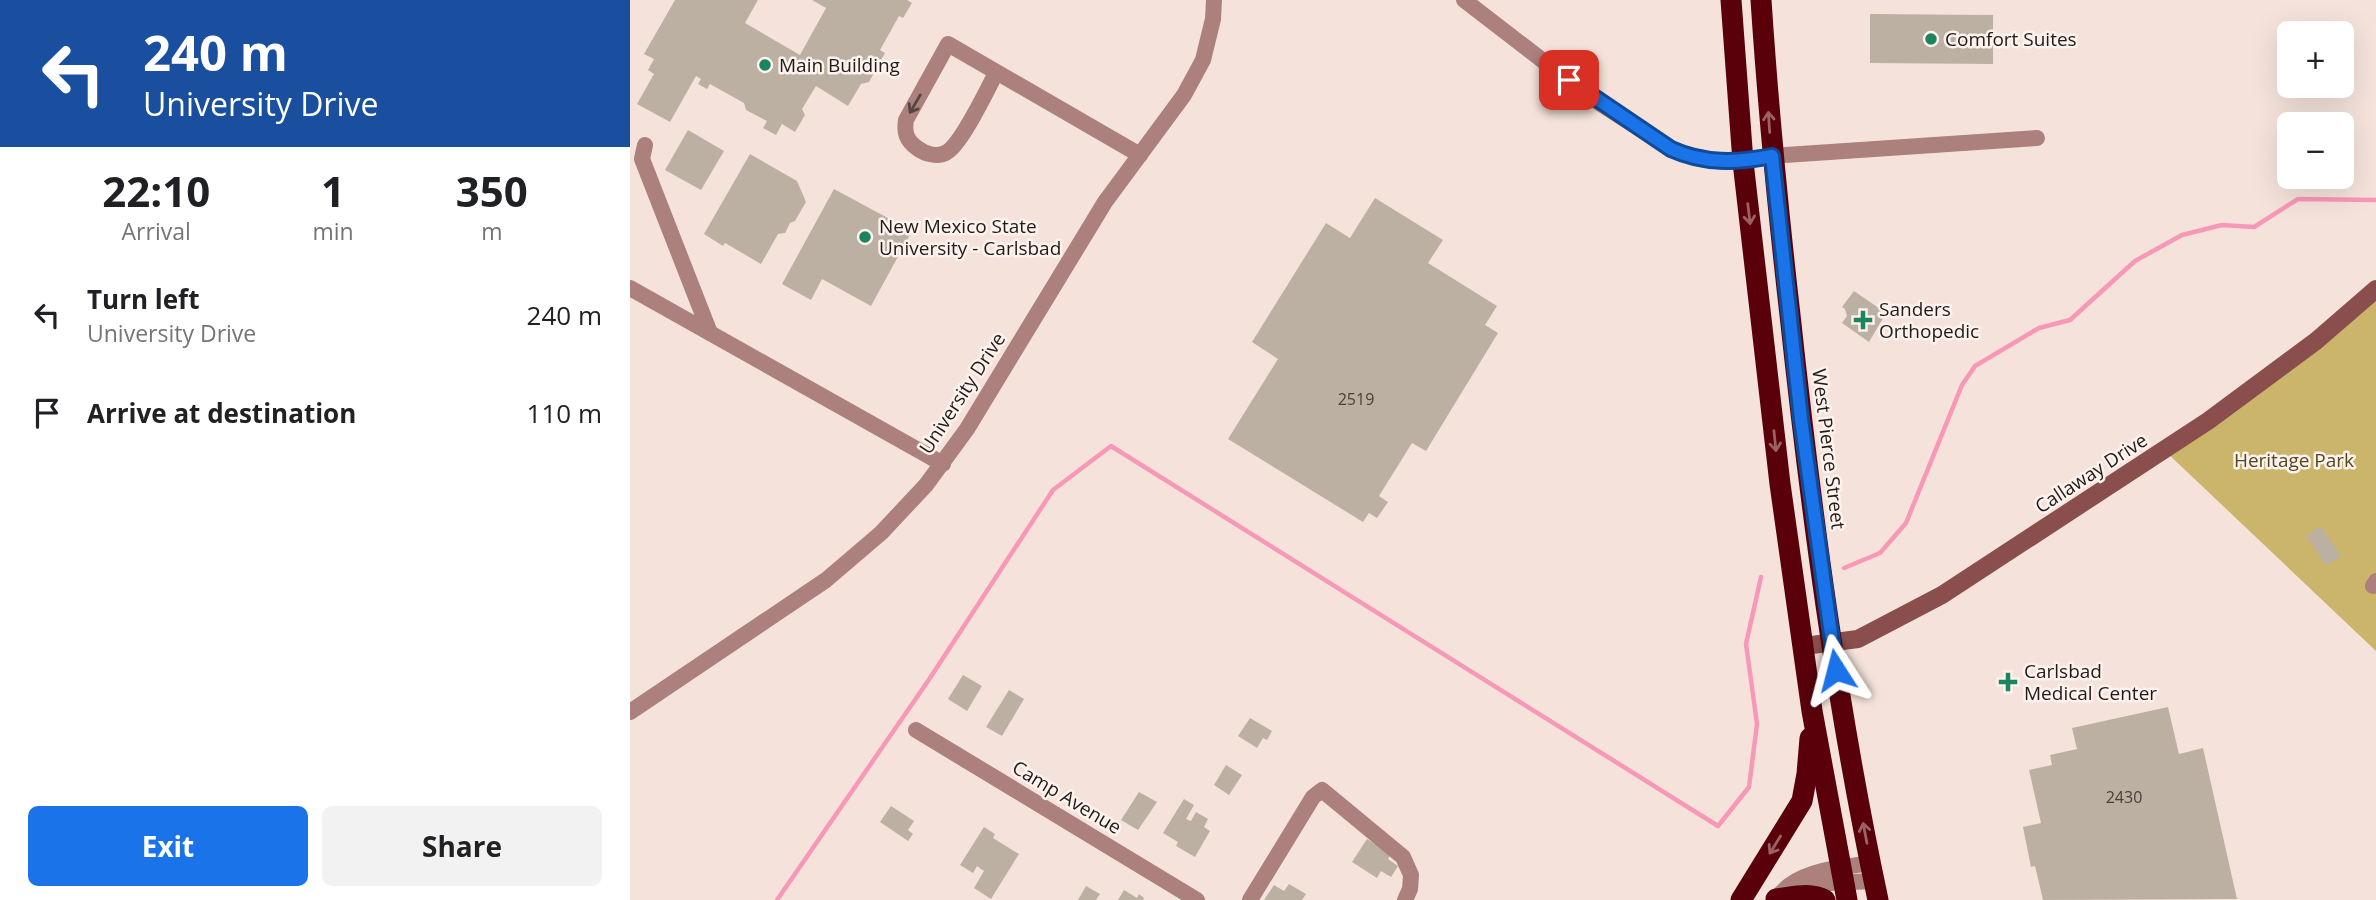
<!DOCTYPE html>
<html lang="en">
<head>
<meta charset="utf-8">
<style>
  :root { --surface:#fff; --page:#f2f2f2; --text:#202124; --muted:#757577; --accent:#1a73e8 }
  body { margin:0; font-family:"Open Sans",sans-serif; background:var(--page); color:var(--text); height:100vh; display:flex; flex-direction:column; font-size:26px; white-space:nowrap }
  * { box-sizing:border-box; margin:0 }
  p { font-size:23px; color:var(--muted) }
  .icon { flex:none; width:38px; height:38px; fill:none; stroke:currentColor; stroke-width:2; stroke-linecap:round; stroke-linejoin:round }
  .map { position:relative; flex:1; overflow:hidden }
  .sheet { display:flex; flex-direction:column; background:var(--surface); width:630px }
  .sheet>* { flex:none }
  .hud { background:#1a4fa0; color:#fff; overflow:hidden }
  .tools { position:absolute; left:1647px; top:21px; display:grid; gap:14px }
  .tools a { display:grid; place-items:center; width:77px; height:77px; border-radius:10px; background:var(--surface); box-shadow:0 7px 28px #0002; font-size:35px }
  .pin { position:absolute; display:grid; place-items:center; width:60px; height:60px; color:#fff; margin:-30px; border-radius:14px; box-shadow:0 4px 10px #0006 }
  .me { position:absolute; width:77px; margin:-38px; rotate:351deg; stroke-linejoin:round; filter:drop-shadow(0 0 5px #0008) }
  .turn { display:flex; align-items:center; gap:24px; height:147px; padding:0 28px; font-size:32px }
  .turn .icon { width:91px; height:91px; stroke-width:2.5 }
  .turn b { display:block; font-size:49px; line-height:60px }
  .eta { display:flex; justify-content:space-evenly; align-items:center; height:119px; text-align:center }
  .eta b { font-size:42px; font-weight:700; line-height:49px }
  .action { display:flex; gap:14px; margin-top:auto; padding:14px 28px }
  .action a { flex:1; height:80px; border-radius:10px; background:var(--accent); color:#fff; font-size:28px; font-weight:700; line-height:80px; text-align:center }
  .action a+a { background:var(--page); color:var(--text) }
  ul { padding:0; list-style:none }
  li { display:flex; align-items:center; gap:21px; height:98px; padding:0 28px }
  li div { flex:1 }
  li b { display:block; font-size:26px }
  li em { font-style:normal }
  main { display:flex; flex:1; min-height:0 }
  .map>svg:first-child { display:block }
</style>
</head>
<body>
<main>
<section class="sheet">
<div class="hud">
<div class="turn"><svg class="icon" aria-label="left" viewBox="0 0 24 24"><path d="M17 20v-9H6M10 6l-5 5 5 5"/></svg><div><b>240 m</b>University Drive</div></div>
</div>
<div class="eta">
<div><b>22:10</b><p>Arrival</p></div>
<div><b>1</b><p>min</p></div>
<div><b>350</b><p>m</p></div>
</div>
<ul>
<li><svg class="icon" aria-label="left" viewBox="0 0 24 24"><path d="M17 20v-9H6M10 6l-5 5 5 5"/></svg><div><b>Turn left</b><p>University Drive</p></div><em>240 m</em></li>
<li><svg class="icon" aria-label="arrive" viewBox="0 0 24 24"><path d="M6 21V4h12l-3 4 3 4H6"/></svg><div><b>Arrive at destination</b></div><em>110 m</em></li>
</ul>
<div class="action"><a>Exit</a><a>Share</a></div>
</section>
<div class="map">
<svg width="1746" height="900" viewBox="0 0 1746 900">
  <rect width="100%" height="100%" fill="#f5e3db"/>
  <path fill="#cbb56a" d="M1746 289V651L1534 450Z"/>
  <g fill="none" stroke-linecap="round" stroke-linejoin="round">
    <g stroke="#f898b8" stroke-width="4.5">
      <path d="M1214 568 1250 553 1276 523 1332 385 1345 366 1409 328 1440 320 1505 261 1552 235 1592 225 1624 227 1668 199 1746 200"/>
      <path d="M147 900 298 681 423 490 481 446 1088 826 1119 787 1127 724 1116 644 1131 577"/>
    </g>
  </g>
  <g fill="#bcb0a3">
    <path d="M45 0H128L115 23 170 55 196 8 182 0H277L282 3 273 18 269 16 250 50 255 53 239 82 231 84 218 106 186 86 172 109 175 115 165 132 152 124 146 135 133 128 137 121 116 110 114 103 80 84 77 89 68 84 71 79 66 76 40 122 7 104 24 74 18 70 24 59 14 54Z"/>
    <path d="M1240 14 1363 15V64L1240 63Z"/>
    <path d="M58 130 94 151 71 190 35 170Z"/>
    <path d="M120 154 167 181 176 202 165 221 160 223 155 233 148 234 131 264 95 243 93 246 74 234Z"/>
    <path d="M204 189 282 231 241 306 192 279 181 300 152 284Z"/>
    <path d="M745 198 813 240 798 263 867 306 855 325 868 333 796 451 782 443 749 496 758 502 747 518 739 513 733 522 598 439 648 359 622 342 696 223 720 238Z"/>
    <path d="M1224 291 1256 313 1239 342 1212 323 1217 316 1215 309 1212 307Z"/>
    <path d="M1691 526 1711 556 1696 566 1676 535Z"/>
    <path d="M333 675 352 686 337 711 318 699Z"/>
    <path d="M379 690 394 699 372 736 356 727Z"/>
    <path d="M1538 707 1549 754 1573 748 1607 899 1413 900 1405 866 1401 867 1393 827 1411 823 1399 770 1422 765 1420 755 1447 749 1442 728Z"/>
    <path d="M620 718 642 731 637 740 633 738 627 748 608 736Z"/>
    <path d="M596 765 612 775 599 795 584 785Z"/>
    <path d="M509 792 527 802 508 830 491 820Z"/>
    <path d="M554 799 564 805 556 819 561 821 566 812 578 819 574 827 580 831 565 857 546 846 548 842 533 833Z"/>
    <path d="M261 806 284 821 278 830 283 834 278 841 250 822Z"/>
    <path d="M354 827 365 834 363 838 389 854 361 899 344 888 354 871 347 866 343 873 330 865Z"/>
    <path d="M737 839 761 854 758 859 768 866 761 877 751 871 747 878 722 862Z"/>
    <path d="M659 884 676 894 672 900H634L644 885 654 891Z"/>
    <path d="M456 886 470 894 466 900H448Z"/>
    <path d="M494 890 507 898 509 894 514 898 513 900H488Z"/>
  </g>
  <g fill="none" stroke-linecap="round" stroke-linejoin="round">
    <g stroke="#ab807d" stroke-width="16">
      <path d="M834 0 960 97 1041 149 1070 159 1096 162H1113L1142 156 1407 138"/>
      <path d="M366 73C357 90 332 143 317 152 308 158 295 154 287 148 276 140 274 132 276 120L318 44 510 155"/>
      <path d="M15 145 12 159 80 333"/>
      <path d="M0 288 313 464"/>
      <path d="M1743 586 1746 581"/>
      <path d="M0 712 196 580 251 533 296 485 337 429 475 202 554 95 573 60 583 19 584 0"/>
      <path d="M286 730 567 900"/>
      <path d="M1168 890 1200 883 1244 881"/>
      <path d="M620 900 683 797 692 790 773 857 781 875 780 889 775 900"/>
      <path d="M1144 900C1150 895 1154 889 1160 885 1182 869 1215 867 1241 863"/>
    </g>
    <path stroke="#8a4e4c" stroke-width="18" d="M1174 646 1228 639 1312 595 1578 421 1686 341 1746 289"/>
    <g stroke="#59000b" stroke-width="21">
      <path d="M1101 0 1113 162 1150 484 1182 711 1217 900"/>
      <path d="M1131 0C1138 106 1148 210 1160 315 1181 511 1207 707 1248 900"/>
      <path d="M1146 899C1163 897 1180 892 1195 900"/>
      <path d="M1111 900 1172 801 1177 774 1180 738"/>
    </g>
  </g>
  <defs><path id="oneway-shaft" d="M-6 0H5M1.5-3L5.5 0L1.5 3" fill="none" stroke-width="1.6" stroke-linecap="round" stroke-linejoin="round" transform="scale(1.75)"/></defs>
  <use stroke="#584340" href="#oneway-shaft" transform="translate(285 104) rotate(120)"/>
  <g stroke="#9b6165">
    <use href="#oneway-shaft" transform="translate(1139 122) rotate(-94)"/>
    <use href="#oneway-shaft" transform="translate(1119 214) rotate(83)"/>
    <use href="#oneway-shaft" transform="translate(1145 441) rotate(84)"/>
    <use href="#oneway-shaft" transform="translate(1235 833) rotate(-101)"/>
    <use href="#oneway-shaft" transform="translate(1145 845) rotate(122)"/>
  </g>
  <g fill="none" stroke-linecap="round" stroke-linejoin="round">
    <defs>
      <path id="route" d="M939 80 1041 149C1074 164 1107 163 1142 156L1171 419 1206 670"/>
    </defs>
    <use href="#route" stroke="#114b97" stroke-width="18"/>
    <use href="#route" stroke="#1a73e8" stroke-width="12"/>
  </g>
  <g fill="#1c845f" stroke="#fdf2ed" stroke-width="2.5">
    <circle cx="1301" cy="39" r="7"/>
    <circle cx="135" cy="65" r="7"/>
    <circle cx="235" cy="237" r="7"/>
    <path d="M1229.5 309.5h7v7h7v7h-7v7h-7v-7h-7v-7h7z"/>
    <path d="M1374.5 671.5h7v7h7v7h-7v7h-7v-7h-7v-7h7z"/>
  </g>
  <g text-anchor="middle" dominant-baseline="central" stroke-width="5" stroke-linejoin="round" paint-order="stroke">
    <g font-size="16" fill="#48403b">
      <text x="726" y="399">2519</text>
      <text x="1494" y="797">2430</text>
    </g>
    <g font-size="19" fill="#211b18" stroke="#fdf2ed" text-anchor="start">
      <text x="1315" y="39">Comfort Suites</text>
      <text x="149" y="65">Main Building</text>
      <text x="249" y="226">New Mexico State<tspan x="249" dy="22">University - Carlsbad</tspan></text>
      <text x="1249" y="309">Sanders<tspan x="1249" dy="22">Orthopedic</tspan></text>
      <text x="1394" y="671">Carlsbad<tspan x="1394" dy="22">Medical Center</tspan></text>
    </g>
    <g font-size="19" fill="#211b18" stroke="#fdf2ed">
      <text transform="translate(332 393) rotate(-57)">University Drive</text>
      <text transform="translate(1199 449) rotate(83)">West Pierce Street</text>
      <text transform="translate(1461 473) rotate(-33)">Callaway Drive</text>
      <text transform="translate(437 797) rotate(31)">Camp Avenue</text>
    </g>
    <g font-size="19" fill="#54481f" stroke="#fdf2ed">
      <text x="1664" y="460">Heritage Park</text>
    </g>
  </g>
</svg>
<div class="tools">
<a>+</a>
<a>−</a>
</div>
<div class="pin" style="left:939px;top:80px;background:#d93025"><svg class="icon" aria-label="arrive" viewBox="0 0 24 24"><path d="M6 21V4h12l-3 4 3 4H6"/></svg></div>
<svg class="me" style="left:1206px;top:670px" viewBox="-20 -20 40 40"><path d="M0-17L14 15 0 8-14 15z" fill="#1a73e8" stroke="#fff" stroke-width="4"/></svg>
</div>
</main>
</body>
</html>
